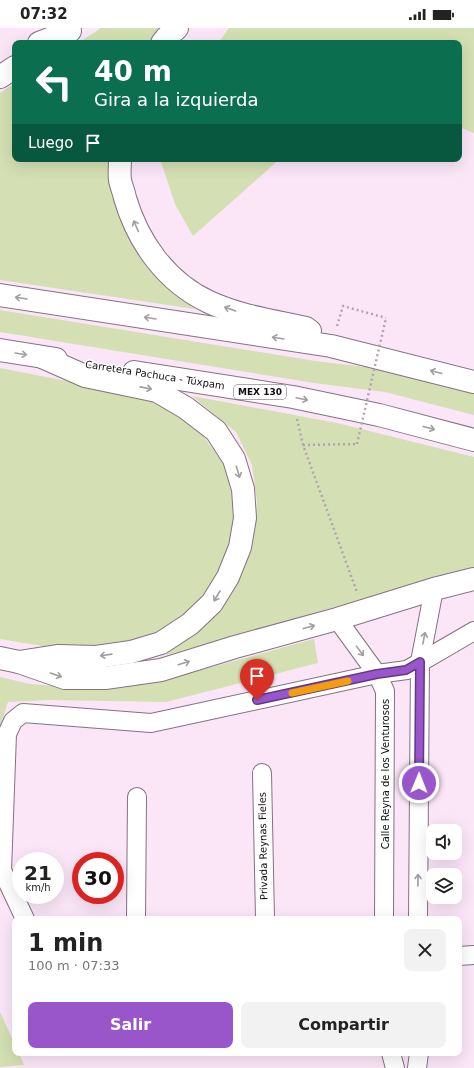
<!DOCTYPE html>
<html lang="es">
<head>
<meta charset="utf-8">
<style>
  :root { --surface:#fff; --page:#f2f2f2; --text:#222; --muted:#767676; --accent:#9956cb }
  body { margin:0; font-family:"DejaVu Sans",sans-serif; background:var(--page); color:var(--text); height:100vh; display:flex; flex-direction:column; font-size:15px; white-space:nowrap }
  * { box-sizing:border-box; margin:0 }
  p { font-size:13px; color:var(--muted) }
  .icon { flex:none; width:22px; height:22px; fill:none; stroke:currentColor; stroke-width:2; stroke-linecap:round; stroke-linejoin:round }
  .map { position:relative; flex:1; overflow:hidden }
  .sheet { position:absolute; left:12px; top:888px; width:450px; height:140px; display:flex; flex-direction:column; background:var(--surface); border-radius:8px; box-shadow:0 4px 16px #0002 }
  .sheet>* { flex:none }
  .banner { position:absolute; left:12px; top:12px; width:450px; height:122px; border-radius:8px; box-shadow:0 4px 16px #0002; background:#0b6e4f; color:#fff; overflow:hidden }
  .buttons { position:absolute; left:426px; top:796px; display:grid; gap:8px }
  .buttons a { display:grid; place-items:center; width:36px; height:36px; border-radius:8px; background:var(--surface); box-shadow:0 4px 16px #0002; font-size:20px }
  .speed { position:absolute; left:12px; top:824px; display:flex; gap:8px; font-size:20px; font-weight:700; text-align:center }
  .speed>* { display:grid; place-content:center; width:52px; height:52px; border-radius:50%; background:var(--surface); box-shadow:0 4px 16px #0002; line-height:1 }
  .speed small { font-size:10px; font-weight:400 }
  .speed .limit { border:6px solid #d22; background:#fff; color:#111 }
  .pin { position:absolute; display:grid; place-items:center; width:34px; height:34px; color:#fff; margin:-41px -17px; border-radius:50% 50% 50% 0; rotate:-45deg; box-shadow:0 0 4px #0007 }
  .pin .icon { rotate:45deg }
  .me { position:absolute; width:44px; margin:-22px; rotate:1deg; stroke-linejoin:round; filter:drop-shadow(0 0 3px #0008) }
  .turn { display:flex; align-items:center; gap:14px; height:84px; padding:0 16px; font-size:18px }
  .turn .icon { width:52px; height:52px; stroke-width:2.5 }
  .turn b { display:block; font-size:28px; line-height:34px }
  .then { display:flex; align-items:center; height:38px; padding:0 16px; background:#0003; gap:8px; font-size:15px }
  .round { display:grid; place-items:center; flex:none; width:42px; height:42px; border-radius:8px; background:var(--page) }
  .overview { display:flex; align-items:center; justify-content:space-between; height:68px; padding:0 16px }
  h1 { font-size:24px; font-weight:700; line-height:30px }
  .action { display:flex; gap:8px; margin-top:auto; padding:8px 16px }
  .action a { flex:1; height:46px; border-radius:8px; background:var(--accent); color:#fff; font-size:16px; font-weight:700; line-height:46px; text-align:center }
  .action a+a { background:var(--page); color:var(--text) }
  .status { display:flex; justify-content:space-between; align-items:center; height:28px; padding:0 20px; background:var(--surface); direction:ltr }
  .status svg { height:11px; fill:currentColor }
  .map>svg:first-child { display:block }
</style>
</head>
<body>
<div class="status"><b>07:32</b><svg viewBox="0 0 49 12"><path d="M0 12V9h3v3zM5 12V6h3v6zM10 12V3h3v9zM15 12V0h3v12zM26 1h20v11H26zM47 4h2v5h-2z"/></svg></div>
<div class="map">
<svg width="474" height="1040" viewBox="0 0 474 1040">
  <rect width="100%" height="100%" fill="#fae6f7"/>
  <g fill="#d4dfb3">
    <path d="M101 0H162L148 15H78Z"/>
    <path d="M229 0H474V105L459 99V15H218Z"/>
    <path d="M15 55V131H109L110 159 121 192 140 227 164 257 195 281 0 252V65Z"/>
    <path d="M160 131H280L193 208 175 176Z"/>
    <path d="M0 282 315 333 391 342 474 363V387L385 364 314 355 0 304Z"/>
    <path d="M0 340 134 366 168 381 201 405 226 439 235 481 231 518 215 554 197 578 168 602 133 614 93 620 42 618 0 611Z"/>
    <path d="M192 368 337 395 474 429V539L167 627V622L206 597 229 570 246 536 254 502 257 474 252 437 236 404Z"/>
    <path d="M314 611 318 635 166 674 49 672 8 674 0 699V649L30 656 88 661 161 653Z"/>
    <path d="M0 984 15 1017V1025H19L24 1037 0 1039Z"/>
  </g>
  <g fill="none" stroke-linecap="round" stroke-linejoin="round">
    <defs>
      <g id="street">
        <path d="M337 591 377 646 385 663 384 891"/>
        <path d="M262 745 265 891"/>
        <path d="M0 838 25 891"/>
        <path d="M2 843 7 706 13 693 23 685 151 695 377 646 407 642 474 603"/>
        <path d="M136 891 137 769"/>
        <path d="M418 891 420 634 434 561"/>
        <path d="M459 928 474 927"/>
        <path d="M391 1025 395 1040"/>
        <path d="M417 1040 419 1025"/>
      </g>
      <g id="primary">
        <path d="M39 15 70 3"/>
        <path d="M162 15 166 10 177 0"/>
        <path d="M0 49 15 39"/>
        <path d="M120 131C120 138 119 146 120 152 121 158 124 164 125 170 138 214 166 254 209 274 239 288 274 293 306 300L310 303"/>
        <path d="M0 267 331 318 474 354"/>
        <path d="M0 322 56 331"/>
        <path d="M134 344 293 369 379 387 474 412"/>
        <path d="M0 630 19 634 65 650H105L161 642 235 619 337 591 434 561 474 551"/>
        <path d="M19 634 57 628 96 629 131 624 161 615 190 596 212 575 228 549 240 519 245 490 243 461 234 431 216 403 186 380 157 363 85 348 42 329"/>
      </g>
    </defs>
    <use href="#street" stroke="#847282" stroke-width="20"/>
    <use href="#primary" stroke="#847282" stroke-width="24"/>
    <g stroke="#b3a3b1" stroke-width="2.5" stroke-dasharray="2 3" stroke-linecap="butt">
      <path d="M337 298 343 278 386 290"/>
      <path d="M297 391 303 417 357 564"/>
      <path d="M303 417 357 416"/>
    </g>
    <use href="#street" stroke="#fff" stroke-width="18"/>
    <use href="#primary" stroke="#fff" stroke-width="22"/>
    <path stroke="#b3a3b1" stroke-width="2.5" stroke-dasharray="2 3" stroke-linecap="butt" d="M357 416 386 290"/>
  </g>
  <defs><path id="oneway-shaft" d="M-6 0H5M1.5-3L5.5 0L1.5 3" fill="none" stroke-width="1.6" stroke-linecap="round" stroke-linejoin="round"/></defs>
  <g stroke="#a09ea0">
    <use href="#oneway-shaft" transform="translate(136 198) rotate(-114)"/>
    <use href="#oneway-shaft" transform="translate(21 270) rotate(-171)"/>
    <use href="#oneway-shaft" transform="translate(230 281) rotate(-161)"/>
    <use href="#oneway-shaft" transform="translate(150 290) rotate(-171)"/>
    <use href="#oneway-shaft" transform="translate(278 310) rotate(-171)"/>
    <use href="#oneway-shaft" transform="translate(21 326) rotate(9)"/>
    <use href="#oneway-shaft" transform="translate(436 344) rotate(-165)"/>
    <use href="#oneway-shaft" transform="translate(146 360) rotate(11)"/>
    <use href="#oneway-shaft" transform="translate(302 371) rotate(12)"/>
    <use href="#oneway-shaft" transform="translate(429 400) rotate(15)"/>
    <use href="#oneway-shaft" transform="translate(238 444) rotate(74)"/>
    <use href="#oneway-shaft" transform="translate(217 568) rotate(121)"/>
    <use href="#oneway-shaft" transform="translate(309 599) rotate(-15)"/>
    <use href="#oneway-shaft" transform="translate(424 610) rotate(-79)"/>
    <use href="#oneway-shaft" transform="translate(360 623) rotate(54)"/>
    <use href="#oneway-shaft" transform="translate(106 627) rotate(172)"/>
    <use href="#oneway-shaft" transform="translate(184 635) rotate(-17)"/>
    <use href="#oneway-shaft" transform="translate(56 647) rotate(19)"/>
    <use href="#oneway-shaft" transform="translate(418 852) rotate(-89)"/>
  </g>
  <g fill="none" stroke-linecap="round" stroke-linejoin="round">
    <defs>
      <path id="route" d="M257 672 377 646 406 642 420 634 419 755"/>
    </defs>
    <use href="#route" stroke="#633884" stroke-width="10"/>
    <use href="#route" stroke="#9956cb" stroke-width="7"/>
    <path stroke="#f59e0b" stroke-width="7" d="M292 665 348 653"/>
  </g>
  <g text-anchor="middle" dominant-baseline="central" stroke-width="3" stroke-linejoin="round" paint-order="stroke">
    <rect fill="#fff" stroke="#595559" stroke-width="1" x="234" y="357" width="52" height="14" rx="3"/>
    <g font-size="9" font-weight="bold" fill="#120c12">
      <text x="260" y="364">MEX 130</text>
    </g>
    <g font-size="10" fill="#120c12" stroke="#fff">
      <text transform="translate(155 347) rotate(9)">Carretera Pachuca - Túxpam</text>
      <text transform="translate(385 746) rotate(-90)">Calle Reyna de los Venturosos</text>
      <text transform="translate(263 818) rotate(-91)">Privada Reynas Fieles</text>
    </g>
  </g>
</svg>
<div class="buttons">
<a><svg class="icon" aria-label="sound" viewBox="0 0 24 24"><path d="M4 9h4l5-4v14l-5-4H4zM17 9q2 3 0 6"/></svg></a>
<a><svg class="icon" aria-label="layers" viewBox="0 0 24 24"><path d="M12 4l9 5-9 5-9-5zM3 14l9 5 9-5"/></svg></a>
</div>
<div class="speed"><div>21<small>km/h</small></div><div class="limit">30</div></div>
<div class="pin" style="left:257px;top:672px;background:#d93025"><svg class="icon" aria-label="arrive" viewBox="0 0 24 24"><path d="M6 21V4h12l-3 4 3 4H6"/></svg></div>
<svg class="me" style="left:419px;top:755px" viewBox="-20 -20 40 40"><circle r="17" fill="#9956cb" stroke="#fff" stroke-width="3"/><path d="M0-11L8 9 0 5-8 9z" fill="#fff"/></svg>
<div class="banner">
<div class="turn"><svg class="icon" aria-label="left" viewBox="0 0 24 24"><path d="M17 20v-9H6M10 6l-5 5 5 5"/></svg><div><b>40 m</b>Gira a la izquierda</div></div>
<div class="then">Luego<svg class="icon" aria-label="arrive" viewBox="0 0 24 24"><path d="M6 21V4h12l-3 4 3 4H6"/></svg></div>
</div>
<section class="sheet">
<div class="overview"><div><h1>1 min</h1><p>100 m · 07:33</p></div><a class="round"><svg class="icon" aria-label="close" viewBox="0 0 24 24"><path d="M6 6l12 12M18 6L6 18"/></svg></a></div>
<div class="action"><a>Salir</a><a>Compartir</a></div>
</section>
</div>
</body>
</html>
